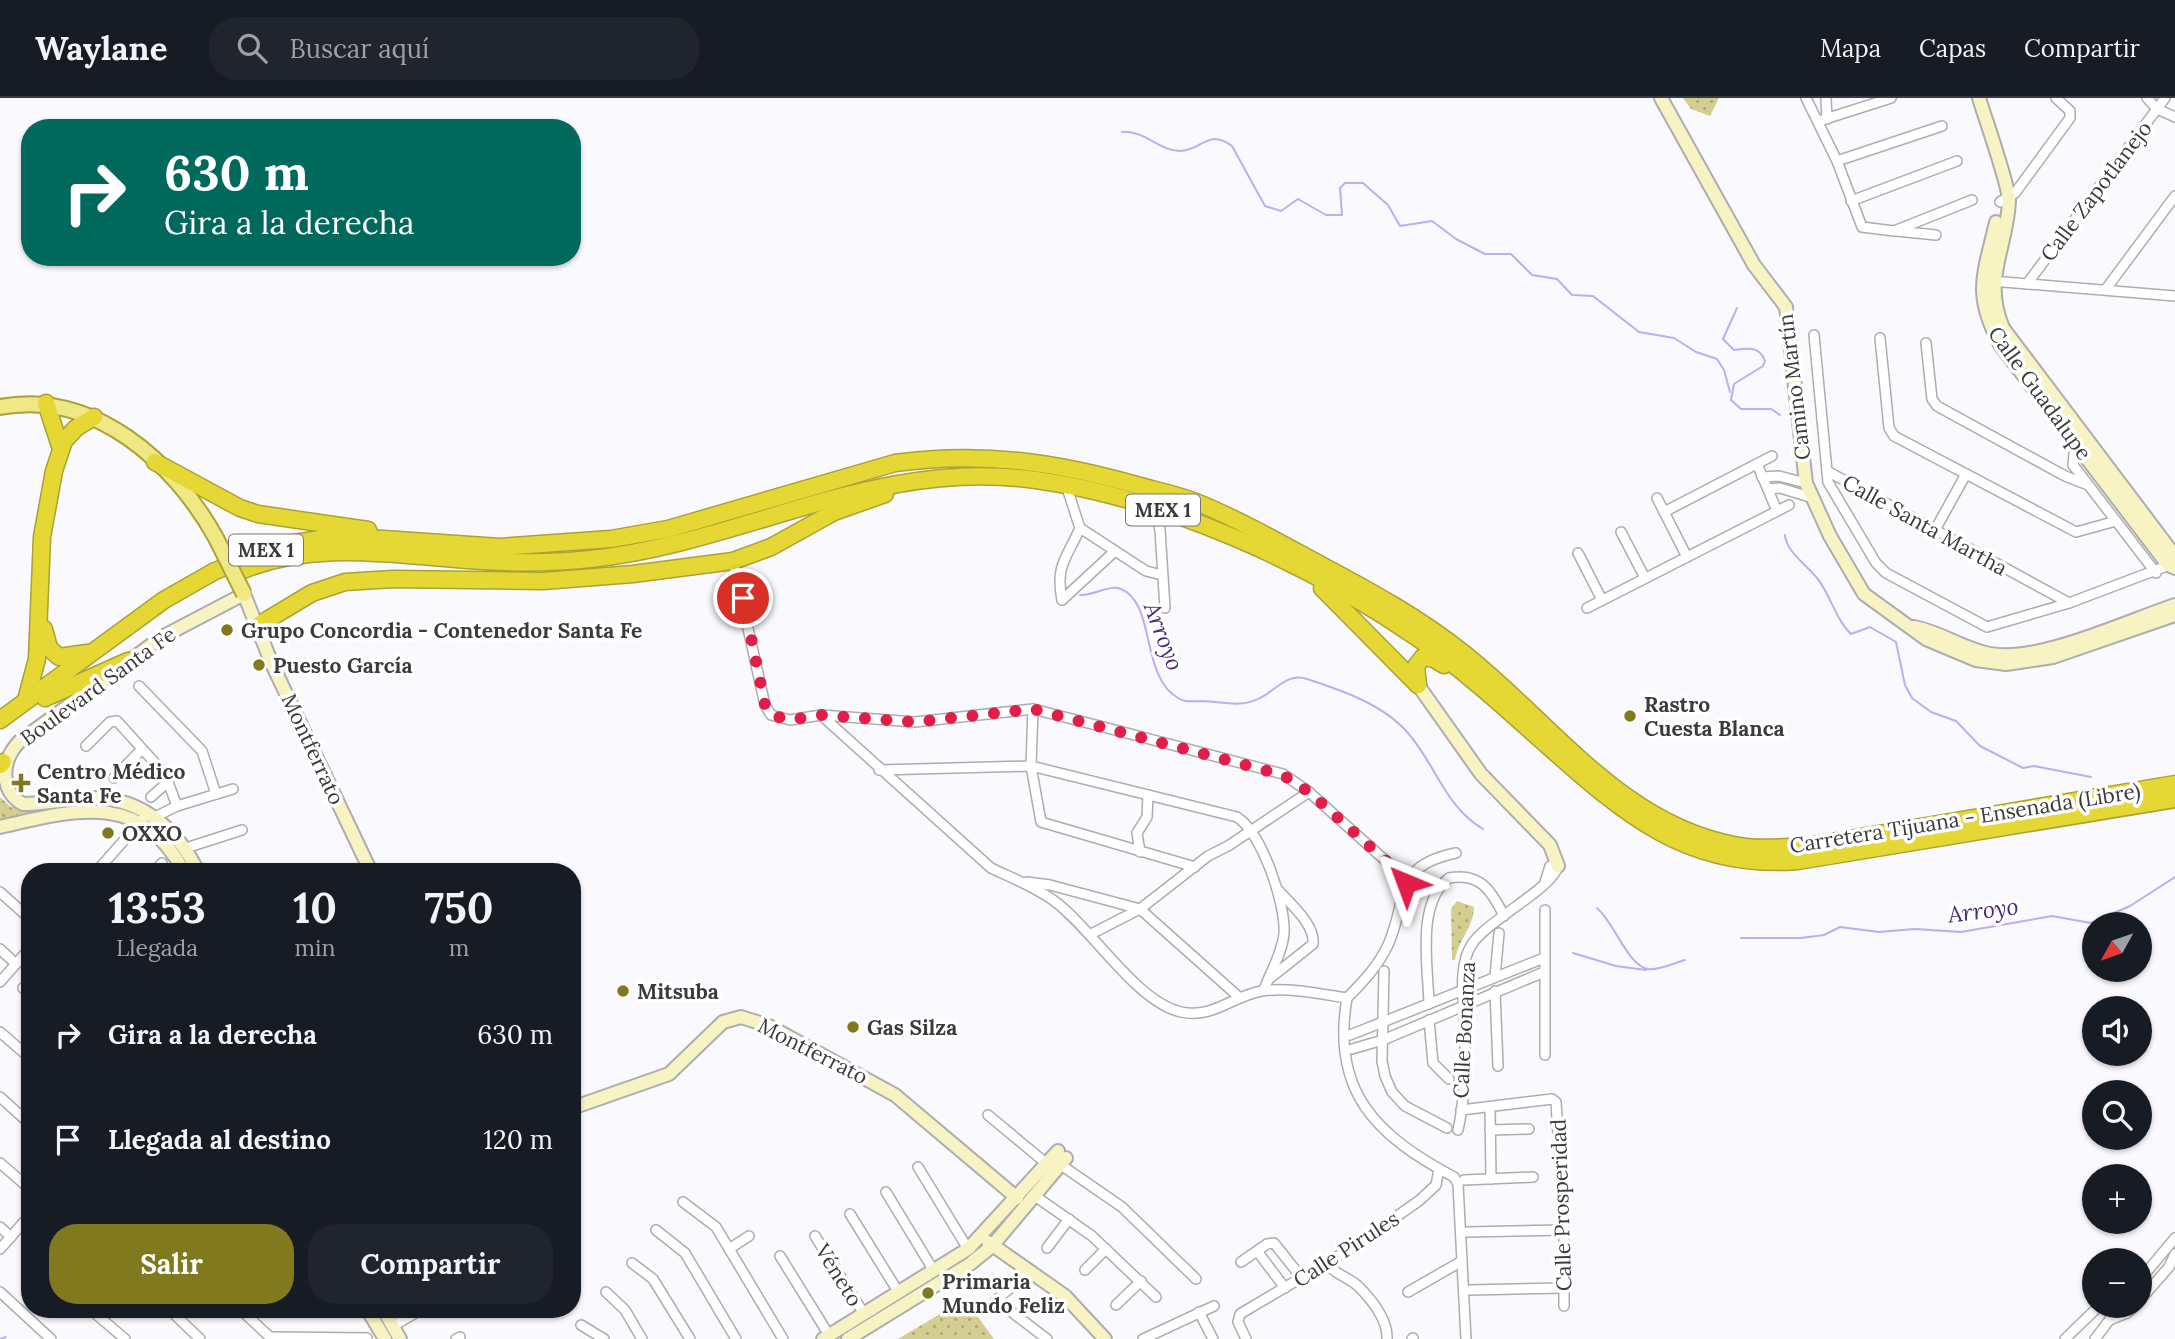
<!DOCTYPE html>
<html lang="es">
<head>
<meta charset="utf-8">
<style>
  :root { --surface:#171b24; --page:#20242c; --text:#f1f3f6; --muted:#9ea1a6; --line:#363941; --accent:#80791e }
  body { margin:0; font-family:Lora,serif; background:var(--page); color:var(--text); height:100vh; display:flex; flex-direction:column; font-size:26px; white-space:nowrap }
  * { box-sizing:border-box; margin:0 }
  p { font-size:23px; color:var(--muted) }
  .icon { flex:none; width:38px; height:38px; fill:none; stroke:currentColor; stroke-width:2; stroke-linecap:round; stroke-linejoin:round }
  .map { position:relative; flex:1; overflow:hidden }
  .drawer { position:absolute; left:21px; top:765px; width:560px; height:455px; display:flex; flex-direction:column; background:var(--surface); border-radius:28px; box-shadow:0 2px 5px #0004 }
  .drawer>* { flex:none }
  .banner { position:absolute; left:21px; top:21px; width:560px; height:147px; border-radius:28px; box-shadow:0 2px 5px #0004; background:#00695c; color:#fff; overflow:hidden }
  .needle { width:46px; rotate:230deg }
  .buttons { position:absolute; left:2082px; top:814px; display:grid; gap:14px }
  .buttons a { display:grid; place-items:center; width:70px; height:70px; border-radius:50%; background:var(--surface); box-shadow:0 2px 5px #0004; font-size:35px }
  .pin { position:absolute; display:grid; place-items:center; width:60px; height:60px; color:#fff; margin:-30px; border:4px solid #fff; border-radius:50%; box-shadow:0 2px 7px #0007 }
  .me { position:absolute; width:77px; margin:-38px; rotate:316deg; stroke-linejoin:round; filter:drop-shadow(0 0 5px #0008) }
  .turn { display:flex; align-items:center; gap:24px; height:147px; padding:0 28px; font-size:32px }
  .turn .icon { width:91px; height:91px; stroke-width:2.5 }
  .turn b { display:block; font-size:49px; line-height:60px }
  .eta { display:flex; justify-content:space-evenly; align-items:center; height:119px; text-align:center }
  .eta b { font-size:42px; font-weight:700; line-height:49px }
  .button { display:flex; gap:14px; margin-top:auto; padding:14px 28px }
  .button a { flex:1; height:80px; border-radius:28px; background:var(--accent); color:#fff; font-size:28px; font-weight:700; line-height:80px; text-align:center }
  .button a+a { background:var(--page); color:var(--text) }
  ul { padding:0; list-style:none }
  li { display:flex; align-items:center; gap:21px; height:105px; padding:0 28px }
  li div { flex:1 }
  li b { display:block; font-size:26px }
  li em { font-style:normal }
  header { display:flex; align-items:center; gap:42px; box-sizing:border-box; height:98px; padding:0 35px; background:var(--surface); border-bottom:2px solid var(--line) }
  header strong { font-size:33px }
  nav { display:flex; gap:38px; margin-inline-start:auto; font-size:24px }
  .search { width:490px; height:63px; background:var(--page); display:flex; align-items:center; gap:18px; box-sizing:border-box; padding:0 24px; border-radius:28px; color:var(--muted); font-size:26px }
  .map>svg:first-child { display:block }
</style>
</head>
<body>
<header>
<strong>Waylane</strong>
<div class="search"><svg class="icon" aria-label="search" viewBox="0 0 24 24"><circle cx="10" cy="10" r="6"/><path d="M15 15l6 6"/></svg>Buscar aquí</div>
<nav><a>Mapa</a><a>Capas</a><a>Compartir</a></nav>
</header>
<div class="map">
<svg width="2175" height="1241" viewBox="0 0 2175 1241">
  <defs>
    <pattern id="green-dots" width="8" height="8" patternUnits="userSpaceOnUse" patternTransform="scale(1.75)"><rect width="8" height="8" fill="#d4cf91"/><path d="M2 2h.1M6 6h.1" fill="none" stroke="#ada978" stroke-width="1.8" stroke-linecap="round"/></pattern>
  </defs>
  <rect width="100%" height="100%" fill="#faf9fd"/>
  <g fill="url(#green-dots)">
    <path d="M1683 0H1719L1710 18 1691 11Z"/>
    <path d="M0 699 11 709 57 711 0 722Z"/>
    <path d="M1457 803 1474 809C1473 831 1459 840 1455 862H1452L1451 811Z"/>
    <path d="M965 1201 994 1241H898Z"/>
  </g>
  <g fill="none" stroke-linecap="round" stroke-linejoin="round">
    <g stroke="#bfacf1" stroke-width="2">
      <path d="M1122 34C1145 32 1159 53 1180 53 1202 53 1207 30 1232 48L1265 108 1281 113 1298 101 1326 117H1342L1340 90 1345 85H1363L1388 107 1400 128 1432 123 1456 141 1485 156H1511L1532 177 1557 181 1572 197 1593 198 1639 234 1674 240 1696 254 1717 261 1724 272 1730 294"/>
      <path d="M1737 210 1723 241 1734 252C1748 250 1760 248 1765 263L1763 268 1734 286 1731 302 1741 311H1771L1780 317"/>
      <path d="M1785 437C1786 454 1807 467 1817 480 1830 496 1836 522 1851 536L1870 529 1896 544 1905 587 1912 600 1931 614 1956 623 1980 648 2023 670 2034 668 2091 679"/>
      <path d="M1080 497C1094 498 1109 486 1121 491 1156 505 1140 578 1178 600 1186 605 1193 603 1203 603 1223 604 1242 610 1260 600 1276 592 1288 574 1307 581 1344 593 1388 608 1412 640 1437 671 1447 710 1483 731"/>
      <path d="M1597 810C1614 824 1628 868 1648 871 1658 873 1674 865 1685 862"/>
      <path d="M1741 840H1801L1824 837 1840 829 1879 834 1915 831 1961 834 2052 818 2091 825 2130 808 2175 779"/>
      <path d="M1573 855 1616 868 1646 872"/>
      <path d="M991 1138 1019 1105"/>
      <path d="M962 1164 982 1147"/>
      <path d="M932 1181 945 1174"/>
      <path d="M0 1241 6 1239"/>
    </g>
    <defs>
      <g id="street">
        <path d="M1806 0 1837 63 1862 129 1894 133 1972 102"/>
        <path d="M1826 0 1827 21"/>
        <path d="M2147 0 2157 11 2175 19"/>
        <path d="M1819 23 1891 0"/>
        <path d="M1837 63 1942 28"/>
        <path d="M1851 103 1957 63"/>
        <path d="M2000 104 2015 95 2070 20V13L2056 0"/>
        <path d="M1896 133 1936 137"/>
        <path d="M1991 183 2175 198"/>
        <path d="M2027 186 2165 0"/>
        <path d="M2106 191 2175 98"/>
        <path d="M1814 237 1828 384 1876 465 1886 475 1987 529 2069 505 2172 466"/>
        <path d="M1880 240 1889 330 1894 338 2076 434 2116 423"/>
        <path d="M1926 245 1932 301 1937 308 2065 378 2088 387"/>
        <path d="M2075 346 2073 367 2156 475"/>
        <path d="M1757 366 1777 413"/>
        <path d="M1827 373 2069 505"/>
        <path d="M1762 379 1779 378 1806 385"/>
        <path d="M1768 391 1780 390 1810 399"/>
        <path d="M1657 400 1687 459"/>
        <path d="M1142 411 1158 424 1160 432 1165 510"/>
        <path d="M1664 414 1772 358"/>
        <path d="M1080 430 1146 473 1162 477"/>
        <path d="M1935 432 1966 376"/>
        <path d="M1621 434 1645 480"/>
        <path d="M1578 455 1602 502"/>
        <path d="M733 463 765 607 771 617 790 622 821 617 915 624 1033 611 1119 633 1283 676 1309 694 1406 781"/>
        <path d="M1062 502C1055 467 1067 460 1080 430L1066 387"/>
        <path d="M1062 502 1114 454"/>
        <path d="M1587 510 1789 407"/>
        <path d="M139 588 202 653 216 696"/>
        <path d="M1033 611 1031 668 1041 724 1195 769"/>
        <path d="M821 617 991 770C1012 780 1033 788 1053 802 1092 830 1136 904 1181 914 1213 921 1232 898 1262 893 1288 889 1321 896 1347 900"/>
        <path d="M86 648 110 624 117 623 165 676 177 708"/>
        <path d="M879 672 1031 668 1237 719C1262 735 1286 806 1284 836 1282 856 1270 874 1264 892"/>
        <path d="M114 680 142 651"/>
        <path d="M151 699 169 683"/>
        <path d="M155 719 177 708 233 691"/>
        <path d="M186 750 242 732"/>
        <path d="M1140 754 1137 735 1147 719 1148 697"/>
        <path d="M96 774 142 722"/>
        <path d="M154 774 162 765"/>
        <path d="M249 774 256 771"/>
        <path d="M1027 784 1050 787 1140 811 1240 900"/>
        <path d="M1545 784 1550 768"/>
        <path d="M0 794 30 821"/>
        <path d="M1091 836 1140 811 1208 758 1228 748 1309 694"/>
        <path d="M0 851 16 866"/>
        <path d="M1384 873 1382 963 1385 978 1392 994 1405 1008 1447 1030"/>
        <path d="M1495 879 1499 835"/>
        <path d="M1269 881 1313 846C1315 826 1291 807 1279 793"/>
        <path d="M0 884 30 850"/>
        <path d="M23 890 30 896"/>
        <path d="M1495 893 1498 968"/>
        <path d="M1347 900C1331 993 1375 1037 1454 1079L1458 1086 1466 1241"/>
        <path d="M1347 900C1363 884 1378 868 1388 847 1409 799 1392 768 1456 755"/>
        <path d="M1429 906C1428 868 1416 805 1449 780 1480 774 1492 793 1504 818"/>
        <path d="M1429 922 1433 965 1449 981"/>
        <path d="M0 934 30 960"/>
        <path d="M1350 937 1544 860"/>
        <path d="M1352 951 1383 942 1544 874"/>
        <path d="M1545 957V812"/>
        <path d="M0 999 30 1026"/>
        <path d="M1490 1011 1491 1081"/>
        <path d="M1461 1012 1552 1001 1556 1004 1564 1132V1208"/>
        <path d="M988 1017 1047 1066"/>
        <path d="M1458 1032C1465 1001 1465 968 1465 936 1465 908 1456 871 1472 846 1487 823 1554 789 1558 768"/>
        <path d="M1490 1032 1529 1031"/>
        <path d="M0 1065 30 1091"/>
        <path d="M1061 1067 1122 1109 1196 1181"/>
        <path d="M918 1069 968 1151"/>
        <path d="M1464 1082 1533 1079"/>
        <path d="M886 1094 934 1173"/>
        <path d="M1035 1098 1092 1138 1156 1199"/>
        <path d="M683 1104 716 1129 783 1241"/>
        <path d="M850 1116 899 1195"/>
        <path d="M0 1129 11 1139"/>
        <path d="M656 1132 685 1155 736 1241"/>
        <path d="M1467 1134 1564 1132"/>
        <path d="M815 1138 864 1216"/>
        <path d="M1047 1150 1069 1121"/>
        <path d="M0 1151 30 1117"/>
        <path d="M729 1151 749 1138"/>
        <path d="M1257 1153 1285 1190"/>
        <path d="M29 1156 30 1157"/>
        <path d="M780 1158 829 1237"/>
        <path d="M1241 1164 1267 1146 1274 1145 1301 1179"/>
        <path d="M632 1165 653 1181 690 1241"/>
        <path d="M1326 1165C1334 1176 1348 1179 1358 1188 1371 1201 1388 1222 1387 1241"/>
        <path d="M1085 1172 1106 1151"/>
        <path d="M1029 1174 996 1202 1047 1241"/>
        <path d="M2140 1182 2175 1140"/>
        <path d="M1470 1192 1564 1190"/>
        <path d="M0 1194 51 1241"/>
        <path d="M606 1194 625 1212 642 1241"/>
        <path d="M1408 1194 1462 1163"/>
        <path d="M2140 1202 2169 1169 2175 1156"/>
        <path d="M1116 1207 1141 1183"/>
        <path d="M90 1211 125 1241"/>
        <path d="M169 1211 200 1241"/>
        <path d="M240 1211 272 1241"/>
        <path d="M1199 1214 1213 1241"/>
        <path d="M2112 1221 2127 1215 2135 1208"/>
        <path d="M581 1227 604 1241"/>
        <path d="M393 1228 422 1211"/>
        <path d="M270 1239 367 1240"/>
        <path d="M456 1241 460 1239"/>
        <path d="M1143 1241 1214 1208"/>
        <path d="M1246 1241 1238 1224 1240 1216 1355 1148 1420 1102 1436 1087 1439 1071"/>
        <path d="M1412 1241 1413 1240"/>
        <path d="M2065 1241 2099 1208"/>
        <path d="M2095 1241 2120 1208"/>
      </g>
      <g id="secondary">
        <path d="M1661 0 1754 167 1786 209 1806 385 1830 438 1864 496 1926 541 1976 562 2006 566 2053 559 2175 517"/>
        <path d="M1979 0C1985 20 2009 87 2009 103 2007 151 1982 180 2003 230L2175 458"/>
        <path d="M1996 124C1984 177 1972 196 2001 248L2168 467 2175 470"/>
        <path d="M1914 529C1941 534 1963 551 1990 556 2039 565 2127 523 2175 507"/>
        <path d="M1418 587 1481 676 1550 747 1558 768"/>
        <path d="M0 729C74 712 141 692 184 774"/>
        <path d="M198 774C178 732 142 700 93 700 70 700 47 706 23 706 0 694 0 663 20 643L162 539 244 496 272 566 371 774"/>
        <path d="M572 1010 669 976 723 924 741 919 769 928 895 997 1017 1100"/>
        <path d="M988 1144 1065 1198 1105 1241"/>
        <path d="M367 1211 385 1241"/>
        <path d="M383 1211 400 1241"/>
        <path d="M823 1241 968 1151 1058 1053"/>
        <path d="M848 1241 970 1166 992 1148 1066 1060"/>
      </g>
      <path id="primary" d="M0 309C93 291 174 364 216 440"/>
      <g id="highway">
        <path d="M46 305 60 348"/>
        <path d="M155 364 240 410 258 416 368 432"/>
        <path d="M238 474C308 444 381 455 455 461 499 465 545 466 590 461 744 445 876 359 1036 382 1165 400 1309 465 1416 539 1461 570 1500 605 1540 641 1620 712 1684 772 1798 763L2175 701"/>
        <path d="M1322 490 1418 587"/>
        <path d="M257 528 312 495 345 484 393 481 543 483 633 476 733 463 771 449 834 414 885 396"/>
        <path d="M44 531 49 550 59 559 87 555"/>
        <path d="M1418 587 1416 568 1423 559 1434 561 1444 567"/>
        <path d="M45 600 128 563"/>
        <path d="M26 602 37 561 42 439 54 373 64 343 76 330 94 319"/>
        <path d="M0 622 164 502 215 473 282 447 327 440H369L499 449 611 441 668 431 895 365C982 353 1056 364 1140 388 1158 393 1178 397 1196 404 1240 422 1282 446 1323 468 1372 494 1419 520 1462 554 1549 622 1620 726 1734 747 1758 752 1783 749 1808 748L2175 686"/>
        <path d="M0 667 3 664"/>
      </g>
    </defs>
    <use href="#street" stroke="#adadb0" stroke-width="12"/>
    <use href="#secondary" stroke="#adadb0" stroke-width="16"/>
    <use href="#primary" stroke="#aaa137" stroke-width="18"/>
    <use href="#highway" stroke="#aaa137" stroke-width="19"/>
    <use href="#street" stroke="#fff" stroke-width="9"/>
    <use href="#secondary" stroke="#f8f3c2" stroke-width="12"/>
    <use href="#primary" stroke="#f0e885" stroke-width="14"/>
    <use href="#highway" stroke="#e6d834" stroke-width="16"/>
    <defs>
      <path id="primary-bridge" d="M216 440 244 496"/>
    </defs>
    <use href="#primary-bridge" stroke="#aaa137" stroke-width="18" stroke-linecap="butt"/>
    <use href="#primary-bridge" stroke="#f0e885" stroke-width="14"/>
  </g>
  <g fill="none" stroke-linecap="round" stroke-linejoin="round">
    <path stroke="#e11d48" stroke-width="12" stroke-dasharray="0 21.6" d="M743 500 765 607 771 617 790 622 821 617 915 624 1033 611 1283 677 1309 694 1403 778 1406 785"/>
  </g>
  <g fill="#80791e" stroke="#fff" stroke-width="2.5">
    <circle cx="227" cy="532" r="7"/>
    <circle cx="259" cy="567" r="7"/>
    <circle cx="1630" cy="618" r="7"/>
    <path d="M17.5 674.5h7v7h7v7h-7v7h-7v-7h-7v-7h7z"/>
    <circle cx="108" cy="735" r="7"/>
    <circle cx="623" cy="893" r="7"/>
    <circle cx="853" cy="929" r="7"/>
    <circle cx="928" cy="1195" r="7"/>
  </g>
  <g text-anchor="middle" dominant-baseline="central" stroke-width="7" stroke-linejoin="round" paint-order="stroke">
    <g fill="#fff" stroke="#767676" stroke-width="2">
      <rect x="1126" y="396.5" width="74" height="31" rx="5"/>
      <rect x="229" y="436.5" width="74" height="31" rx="5"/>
    </g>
    <g font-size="19" font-weight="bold" fill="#3b3b3c">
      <text x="1163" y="412">MEX 1</text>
      <text x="266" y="452">MEX 1</text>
    </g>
    <g font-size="21" fill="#3b3b3c" stroke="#fff">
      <text transform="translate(2096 93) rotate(-53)">Calle Zapotlanejo</text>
      <text transform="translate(1794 289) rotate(-97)">Camino Martín</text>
      <text transform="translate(2040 295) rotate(54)">Calle Guadalupe</text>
      <text transform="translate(1925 427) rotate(29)">Calle Santa Martha</text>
      <text transform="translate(98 588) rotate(-36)">Boulevard Santa Fe</text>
      <text transform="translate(313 651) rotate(65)">Montferrato</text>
      <text transform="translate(1965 720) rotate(-9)">Carretera Tijuana - Ensenada (Libre)</text>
      <text transform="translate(1464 932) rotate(-87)">Calle Bonanza</text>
      <text transform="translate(813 953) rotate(27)">Montferrato</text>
      <text transform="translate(1561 1107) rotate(-92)">Calle Prosperidad</text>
      <text transform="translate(1346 1151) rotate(-33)">Calle Pirules</text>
      <text transform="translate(839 1177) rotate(58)">Véneto</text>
    </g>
    <g font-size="21" font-weight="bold" fill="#3b3b3c" stroke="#fff" text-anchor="start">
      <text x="241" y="532">Grupo Concordia - Contenedor Santa Fe</text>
      <text x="273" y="567">Puesto García</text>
      <text x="1644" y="606">Rastro<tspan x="1644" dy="24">Cuesta Blanca</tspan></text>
      <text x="37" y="673">Centro Médico<tspan x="37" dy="24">Santa Fe</tspan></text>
      <text x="122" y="735">OXXO</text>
      <text x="637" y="893">Mitsuba</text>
      <text x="867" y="929">Gas Silza</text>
      <text x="942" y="1183">Primaria<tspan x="942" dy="24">Mundo Feliz</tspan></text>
    </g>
    <g font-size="23" font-style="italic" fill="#492b7b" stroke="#fff">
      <text transform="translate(1164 538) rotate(69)">Arroyo</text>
      <text transform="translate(1983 812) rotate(-7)">Arroyo</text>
    </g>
  </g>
</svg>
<div class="buttons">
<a><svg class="needle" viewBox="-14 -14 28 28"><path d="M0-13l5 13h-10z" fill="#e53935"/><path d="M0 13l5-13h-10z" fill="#9ea1a6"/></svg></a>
<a><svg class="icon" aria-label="sound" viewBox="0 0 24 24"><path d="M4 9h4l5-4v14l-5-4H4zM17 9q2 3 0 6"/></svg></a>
<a><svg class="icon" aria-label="search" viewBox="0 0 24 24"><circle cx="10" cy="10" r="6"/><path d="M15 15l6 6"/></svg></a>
<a>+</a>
<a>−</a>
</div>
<div class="pin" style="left:743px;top:500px;background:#d93025"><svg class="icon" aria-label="arrive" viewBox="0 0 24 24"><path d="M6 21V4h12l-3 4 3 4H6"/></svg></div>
<svg class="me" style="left:1406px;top:785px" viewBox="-20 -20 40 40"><path d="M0-17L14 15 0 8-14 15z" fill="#e11d48" stroke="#fff" stroke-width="4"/></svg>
<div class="banner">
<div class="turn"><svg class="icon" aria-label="right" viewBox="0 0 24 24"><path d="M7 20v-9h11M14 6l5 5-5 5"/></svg><div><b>630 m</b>Gira a la derecha</div></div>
</div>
<section class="drawer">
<div class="eta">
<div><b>13:53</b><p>Llegada</p></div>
<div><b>10</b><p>min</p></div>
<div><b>750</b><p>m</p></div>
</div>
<ul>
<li><svg class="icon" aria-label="right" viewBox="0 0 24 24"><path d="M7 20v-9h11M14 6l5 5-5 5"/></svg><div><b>Gira a la derecha</b></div><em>630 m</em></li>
<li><svg class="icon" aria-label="arrive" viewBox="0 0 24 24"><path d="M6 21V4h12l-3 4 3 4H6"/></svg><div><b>Llegada al destino</b></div><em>120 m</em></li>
</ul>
<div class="button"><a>Salir</a><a>Compartir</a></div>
</section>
</div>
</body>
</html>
